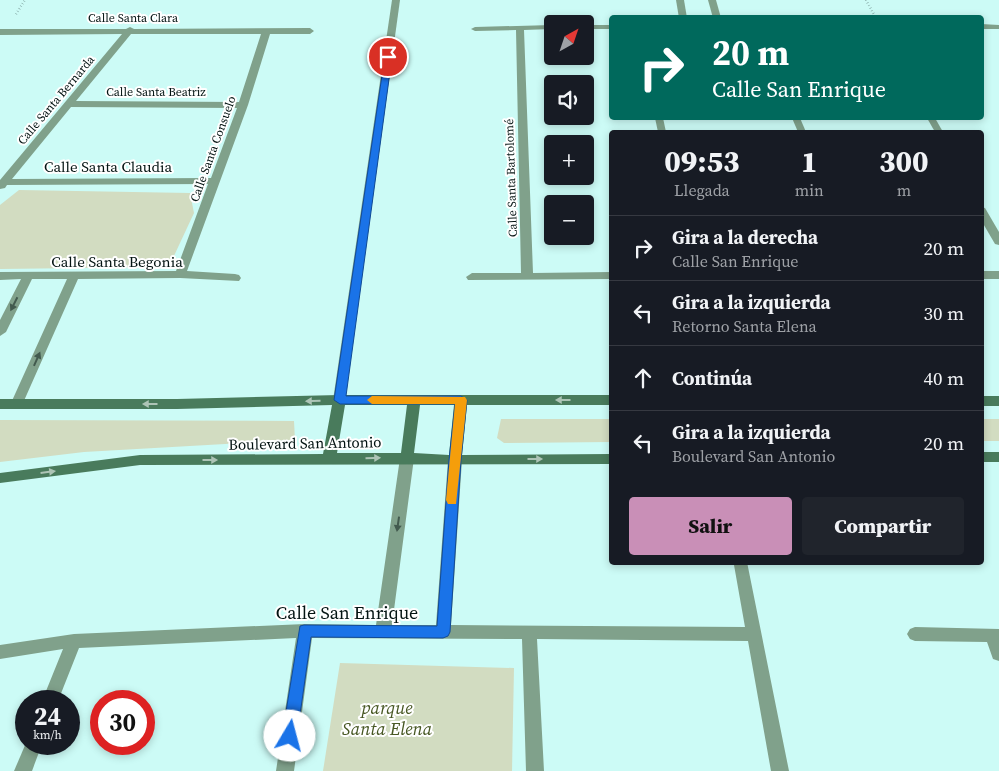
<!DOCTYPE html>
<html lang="es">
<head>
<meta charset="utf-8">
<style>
  :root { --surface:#171b24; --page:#20242c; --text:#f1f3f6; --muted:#9ea1a6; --line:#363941; --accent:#c98fb7 }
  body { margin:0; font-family:"Source Serif 4",serif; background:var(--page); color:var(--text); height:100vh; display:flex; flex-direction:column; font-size:19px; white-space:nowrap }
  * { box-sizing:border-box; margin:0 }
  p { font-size:16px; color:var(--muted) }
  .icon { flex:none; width:28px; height:28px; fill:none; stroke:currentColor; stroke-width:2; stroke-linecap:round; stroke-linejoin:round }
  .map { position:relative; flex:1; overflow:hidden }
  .sheet { position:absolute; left:609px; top:130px; width:375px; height:435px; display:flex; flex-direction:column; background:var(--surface); border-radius:5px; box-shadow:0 2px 8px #0003 }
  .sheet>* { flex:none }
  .banner { position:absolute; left:609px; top:15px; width:375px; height:105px; border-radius:5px; box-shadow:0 2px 8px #0003; background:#00695c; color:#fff; overflow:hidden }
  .needle { width:32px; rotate:40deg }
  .tools { position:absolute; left:544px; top:15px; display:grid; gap:10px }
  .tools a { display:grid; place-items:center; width:50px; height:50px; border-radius:5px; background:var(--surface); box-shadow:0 2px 8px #0003; font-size:25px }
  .speed { position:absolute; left:15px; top:690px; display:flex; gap:10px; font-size:25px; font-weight:700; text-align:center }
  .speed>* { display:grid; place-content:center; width:65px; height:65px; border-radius:50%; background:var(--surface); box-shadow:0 2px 8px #0003; line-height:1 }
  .speed small { font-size:12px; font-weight:400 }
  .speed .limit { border:8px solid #d22; background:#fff; color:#111 }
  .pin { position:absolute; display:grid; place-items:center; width:42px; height:42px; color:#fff; margin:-21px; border:2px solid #fff; border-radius:50%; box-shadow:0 1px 5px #0007 }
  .me { position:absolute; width:55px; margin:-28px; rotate:8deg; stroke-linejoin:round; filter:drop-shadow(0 0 4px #0008) }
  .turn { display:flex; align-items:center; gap:18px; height:105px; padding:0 20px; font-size:22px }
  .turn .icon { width:65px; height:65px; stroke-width:2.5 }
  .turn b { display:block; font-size:35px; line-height:42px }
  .eta { display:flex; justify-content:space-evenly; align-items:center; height:85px; text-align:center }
  .eta b { font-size:30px; font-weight:800; line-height:35px }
  .button { display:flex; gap:10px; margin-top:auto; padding:10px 20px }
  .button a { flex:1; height:58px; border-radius:5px; background:var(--accent); color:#111; font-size:20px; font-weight:800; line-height:58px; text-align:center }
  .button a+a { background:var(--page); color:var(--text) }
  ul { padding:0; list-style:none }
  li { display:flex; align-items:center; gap:15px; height:65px; padding:0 20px; border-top:1px solid var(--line) }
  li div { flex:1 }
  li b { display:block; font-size:19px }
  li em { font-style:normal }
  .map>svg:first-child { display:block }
</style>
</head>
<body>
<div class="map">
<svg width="999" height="771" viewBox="0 0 999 771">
  <rect width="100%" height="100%" fill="#ccfbf6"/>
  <g fill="#d2dcc1">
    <path d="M19 190 190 193 194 213 173 258 163 267 0 269V205Z"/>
    <path d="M501 419H611V442L504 443 497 438Z"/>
    <rect x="981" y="419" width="18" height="22"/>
    <path d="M0 420 294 421 295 440 84 452 0 462Z"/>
    <path d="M340 663 514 668 512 771H323Z"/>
  </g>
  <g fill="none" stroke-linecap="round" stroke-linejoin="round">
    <g stroke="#749592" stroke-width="2.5" stroke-dasharray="0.5 2.5" stroke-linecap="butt">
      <path d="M866 0 876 18"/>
      <path d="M16 14 25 0"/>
    </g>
    <g fill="#80a18b" fill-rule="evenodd">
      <path d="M392 0H400L345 400 343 403H335L333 400Z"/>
      <path d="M676 0H684L687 18H679Z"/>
      <path d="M708 0H716L721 18H713Z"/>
      <path d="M981 24 999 25V29H981Z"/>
      <path d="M552 25V29L524 30 533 273 611 272V279L468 280 466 277 472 273H521L516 30 475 31 471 29 475 27Z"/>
      <rect x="585" y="25" width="26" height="4"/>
      <path d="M130 27 134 29 310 28 314 31 310 34H270L248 105 187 271 235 274 239 275 241 278 239 281 180 278 78 279 23 403 21 406H13L11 403 67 279H32L6 332 0 336V320L21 279 0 280V272L176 271 208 184 7 185 5 188 0 189V180L122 34 0 35V29H126ZM131 34H261L239 102 76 101ZM71 107 237 108 211 178 12 179Z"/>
      <path d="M655 118H663L666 132H658Z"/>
      <path d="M792 118H800L806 132H798Z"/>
      <path d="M927 118H935L943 132H935Z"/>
      <path d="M981 207 985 208 999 232V245L995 244 981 220Z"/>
      <rect x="981" y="271" width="18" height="8"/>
      <path d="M407 453 412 454 414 458 392 625H436L448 460 450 456H460L462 460 451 625 745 627 734 565 735 562H747L789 771H771L748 641 537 639 544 771H526L522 639 312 638 294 771H276L296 638 79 648 58 701H42L63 649 0 659V645L74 634 305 624 376 625 400 458 402 454Z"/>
      <path d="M915 627 999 629V661L993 659 987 642 915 641 910 639 907 634 910 629Z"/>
      <path d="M26 743 42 744 32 771H14Z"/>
    </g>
    <g fill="#497b5c" fill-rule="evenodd">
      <path d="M339 395H611V405H467L462 455 611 454V464L140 465 0 483V473L140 455 323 454 332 405 177 409H0V399H177ZM345 405H407L401 453H337ZM420 405H454L449 455 414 453Z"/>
      <rect x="981" y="396" width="18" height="10"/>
      <rect x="981" y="452" width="18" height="10"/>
    </g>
  </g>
  <defs><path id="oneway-solid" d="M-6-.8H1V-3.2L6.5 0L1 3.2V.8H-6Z" transform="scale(1.25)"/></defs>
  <g fill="#425a4e">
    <use href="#oneway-solid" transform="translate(14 304) rotate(117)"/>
    <use href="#oneway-solid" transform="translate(37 359) rotate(-66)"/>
    <use href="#oneway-solid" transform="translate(398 524) rotate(98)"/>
  </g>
  <g fill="#adc4b6">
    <use href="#oneway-solid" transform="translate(563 400) rotate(-180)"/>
    <use href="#oneway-solid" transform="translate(313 401) rotate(179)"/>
    <use href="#oneway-solid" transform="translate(150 404) rotate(-180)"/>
    <use href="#oneway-solid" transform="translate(373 458) rotate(-1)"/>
    <use href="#oneway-solid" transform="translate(535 459)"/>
    <use href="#oneway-solid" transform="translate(210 460)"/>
    <use href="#oneway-solid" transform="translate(48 472) rotate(-7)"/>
  </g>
  <path fill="#1a73e8" stroke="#114b97" d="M385 55 392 57 346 396H461L467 400 461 460 450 632 448 636 443 638 311 637 297 736 295 741 290 743 284 741 282 736 300 626 304 625 437 626 449 460 455 404H340L334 400Z"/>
  <path fill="#f59e0b" d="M372 396 465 397 467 400 456 504H448L446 500 455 404H372L367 400Z"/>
  <g text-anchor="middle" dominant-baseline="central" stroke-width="4" stroke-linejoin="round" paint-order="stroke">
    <g font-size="12" fill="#031312" stroke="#fff">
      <text x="133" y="18">Calle Santa Clara</text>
      <text x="156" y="92">Calle Santa Beatriz</text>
      <text transform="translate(56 100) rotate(-50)">Calle Santa Bernarda</text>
      <text transform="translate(213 149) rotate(-70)">Calle Santa Consuelo</text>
      <text transform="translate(511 178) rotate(-92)">Calle Santa Bartolomé</text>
    </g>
    <g font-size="15" fill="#031312" stroke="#fff">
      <text x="108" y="166">Calle Santa Claudia</text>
      <text x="117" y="261">Calle Santa Begonia</text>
      <text transform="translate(305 443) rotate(-1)">Boulevard San Antonio</text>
    </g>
    <g font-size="18" fill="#031312" stroke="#fff">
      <text x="347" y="612">Calle San Enrique</text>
    </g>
    <g font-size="18" font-style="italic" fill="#475723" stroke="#fff">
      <text x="387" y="707">parque<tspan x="387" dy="21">Santa Elena</tspan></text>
    </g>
  </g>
</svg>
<div class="tools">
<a><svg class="needle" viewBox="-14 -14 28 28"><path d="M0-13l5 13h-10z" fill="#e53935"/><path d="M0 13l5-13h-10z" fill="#9ea1a6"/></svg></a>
<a><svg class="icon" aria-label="sound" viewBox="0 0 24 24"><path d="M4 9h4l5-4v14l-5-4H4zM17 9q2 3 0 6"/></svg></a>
<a>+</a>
<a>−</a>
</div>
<div class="speed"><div>24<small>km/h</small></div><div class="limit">30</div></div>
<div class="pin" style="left:388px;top:57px;background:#d93025"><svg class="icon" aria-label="arrive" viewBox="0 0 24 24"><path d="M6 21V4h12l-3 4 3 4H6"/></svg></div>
<svg class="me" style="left:290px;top:736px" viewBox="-20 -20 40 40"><circle r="19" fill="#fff"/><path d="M0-13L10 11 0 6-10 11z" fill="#1a73e8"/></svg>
<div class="banner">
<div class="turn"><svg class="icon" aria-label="right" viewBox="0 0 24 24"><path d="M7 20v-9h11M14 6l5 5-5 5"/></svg><div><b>20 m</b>Calle San Enrique</div></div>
</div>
<section class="sheet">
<div class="eta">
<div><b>09:53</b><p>Llegada</p></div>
<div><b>1</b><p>min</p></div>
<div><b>300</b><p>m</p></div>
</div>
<ul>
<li><svg class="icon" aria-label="right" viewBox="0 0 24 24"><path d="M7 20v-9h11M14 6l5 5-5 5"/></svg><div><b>Gira a la derecha</b><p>Calle San Enrique</p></div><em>20 m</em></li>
<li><svg class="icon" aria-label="left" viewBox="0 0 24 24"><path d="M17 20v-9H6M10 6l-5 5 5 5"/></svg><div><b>Gira a la izquierda</b><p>Retorno Santa Elena</p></div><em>30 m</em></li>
<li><svg class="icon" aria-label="ahead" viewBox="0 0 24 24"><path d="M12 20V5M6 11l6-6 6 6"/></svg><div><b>Continúa</b></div><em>40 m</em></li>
<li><svg class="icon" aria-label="left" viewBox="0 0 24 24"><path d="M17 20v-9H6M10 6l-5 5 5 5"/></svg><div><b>Gira a la izquierda</b><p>Boulevard San Antonio</p></div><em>20 m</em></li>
</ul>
<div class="button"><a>Salir</a><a>Compartir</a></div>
</section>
</div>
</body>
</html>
